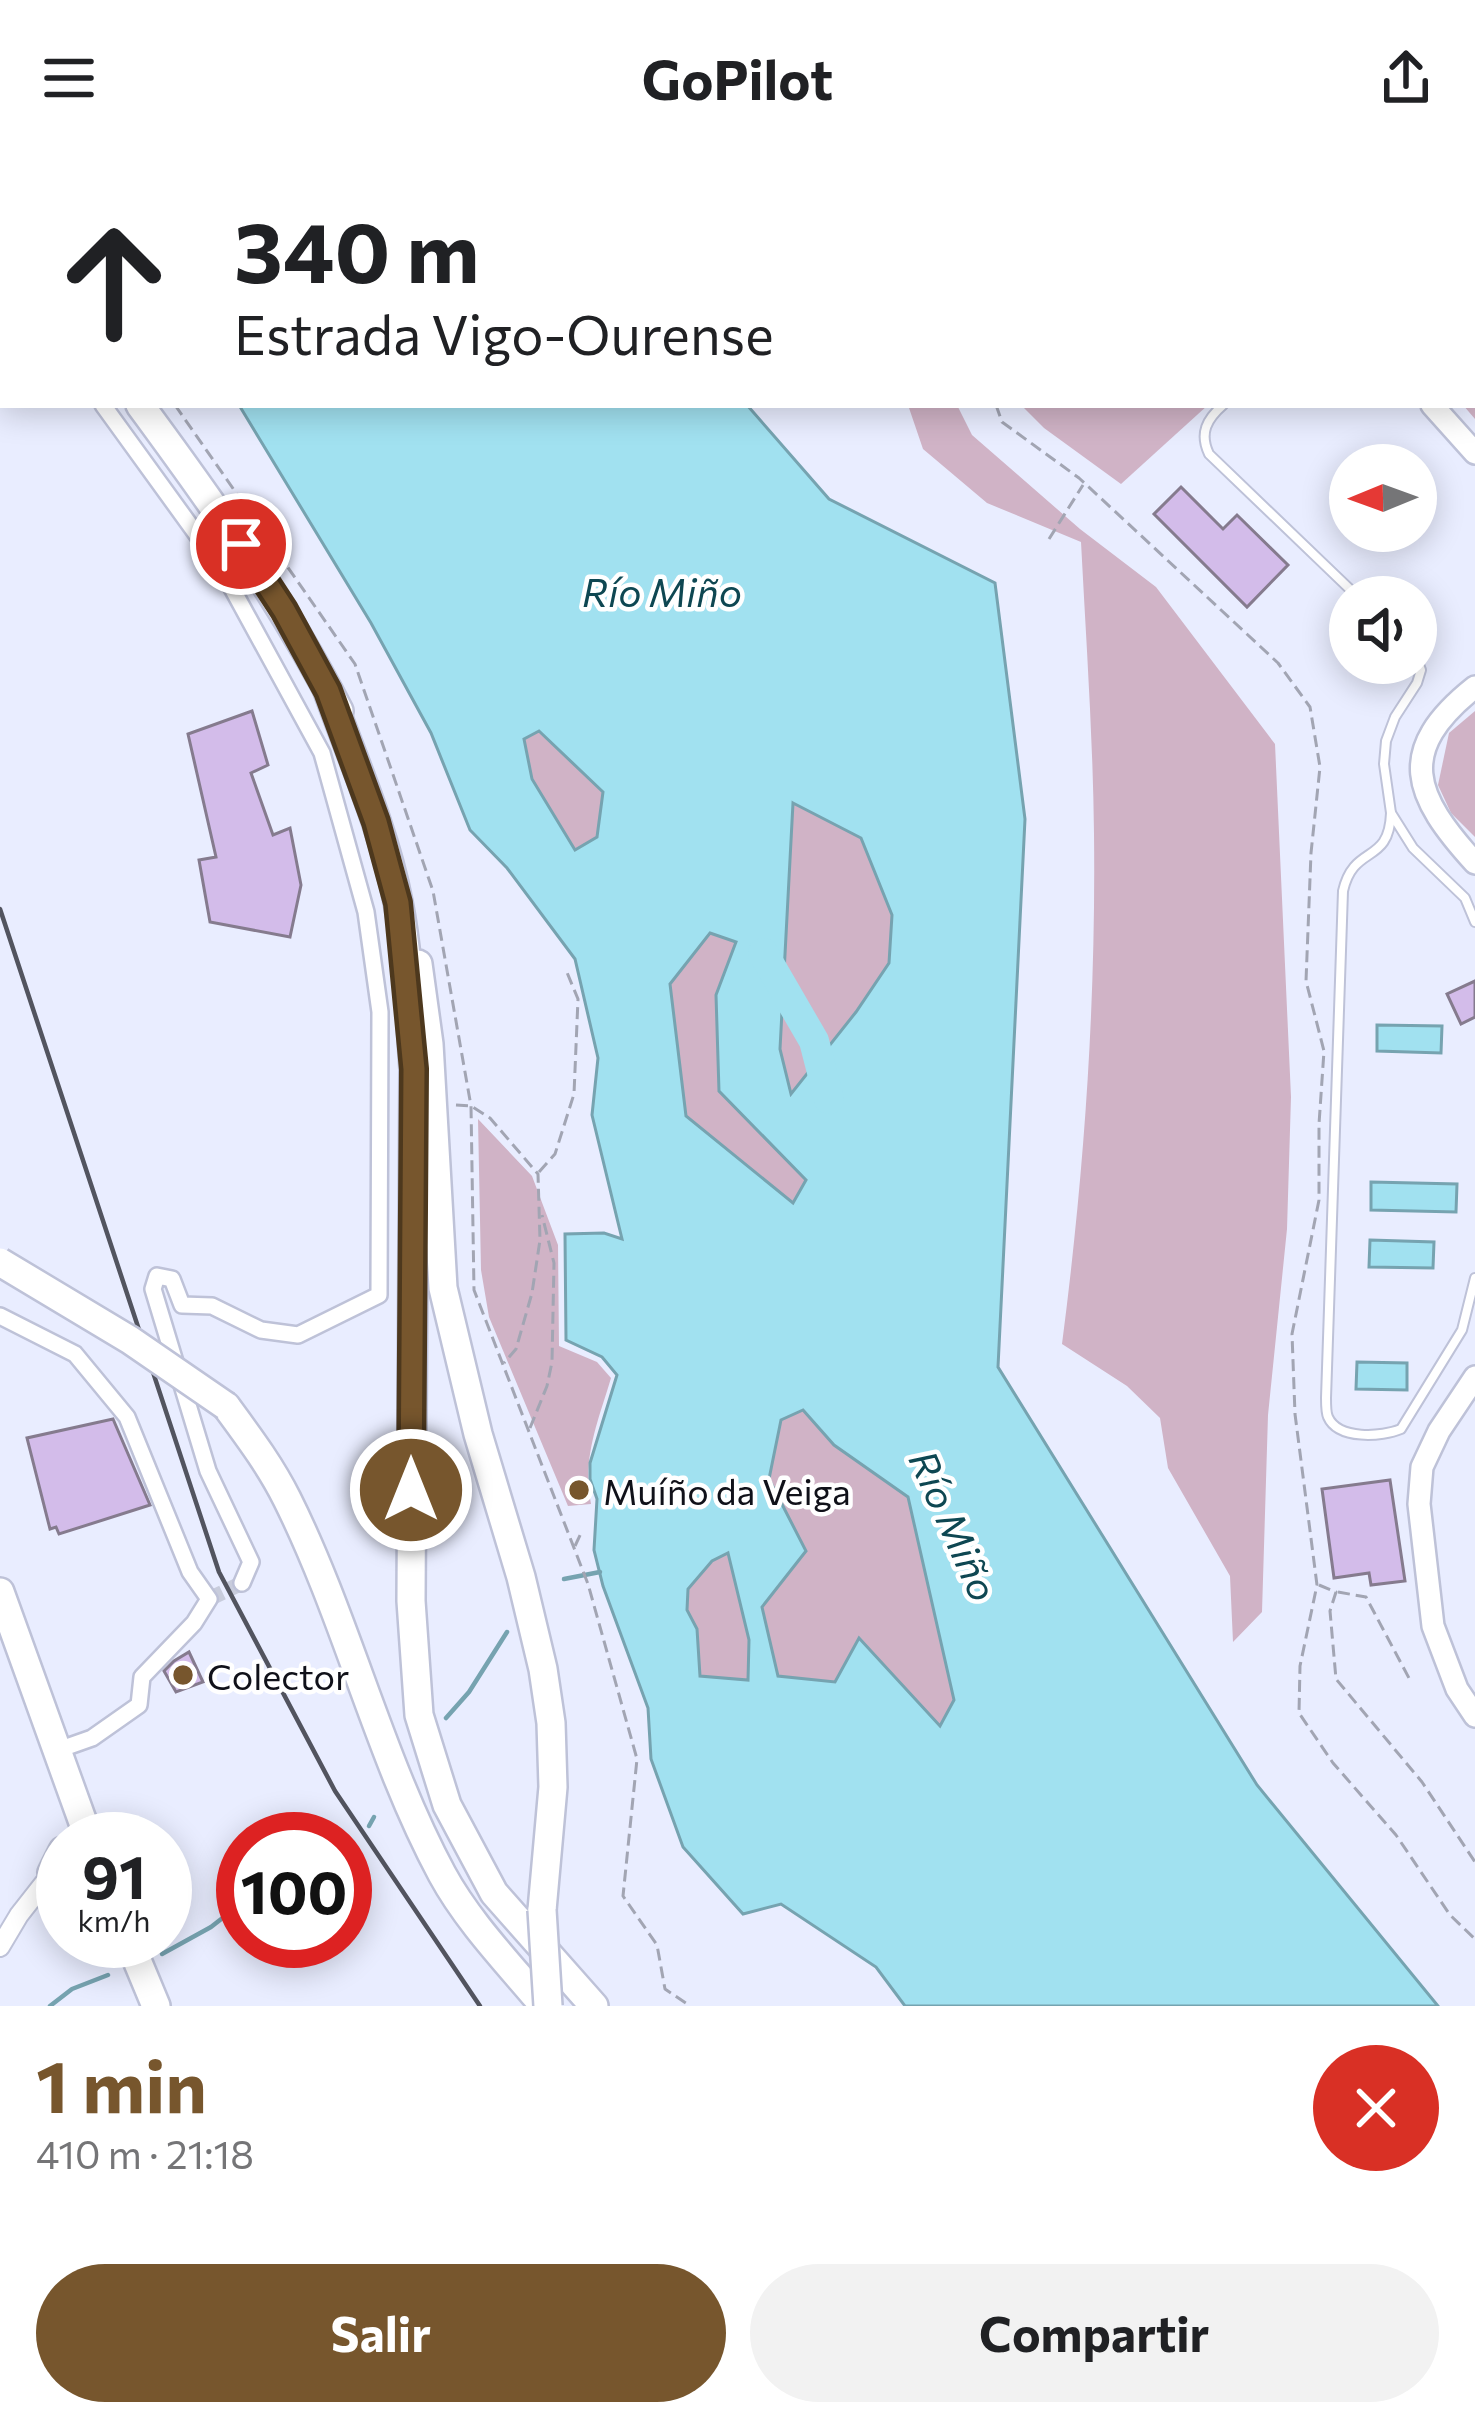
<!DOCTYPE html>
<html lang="es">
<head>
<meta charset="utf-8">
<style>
  :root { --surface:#fff; --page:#f2f2f2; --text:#202124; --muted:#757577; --accent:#77562d }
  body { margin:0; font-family:Commissioner,sans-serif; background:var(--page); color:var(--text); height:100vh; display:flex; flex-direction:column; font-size:45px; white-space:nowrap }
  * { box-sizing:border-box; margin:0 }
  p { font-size:39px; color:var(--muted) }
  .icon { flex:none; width:66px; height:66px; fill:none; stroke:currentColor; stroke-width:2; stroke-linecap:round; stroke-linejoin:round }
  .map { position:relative; height:1850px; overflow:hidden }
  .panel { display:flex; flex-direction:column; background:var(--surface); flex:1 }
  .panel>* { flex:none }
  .top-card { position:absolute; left:0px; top:0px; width:1476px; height:252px; box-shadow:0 6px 30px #0003; background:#fff; color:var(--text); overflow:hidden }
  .needle { width:78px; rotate:269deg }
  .tools { position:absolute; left:1329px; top:288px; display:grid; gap:24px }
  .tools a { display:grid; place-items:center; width:108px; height:108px; border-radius:50%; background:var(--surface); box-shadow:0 6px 30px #0003; font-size:60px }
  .speed { position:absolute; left:36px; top:1656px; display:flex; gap:24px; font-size:60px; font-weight:700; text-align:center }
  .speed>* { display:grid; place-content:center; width:156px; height:156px; border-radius:50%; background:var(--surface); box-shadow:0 6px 30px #0003; line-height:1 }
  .speed small { font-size:30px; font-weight:400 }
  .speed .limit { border:18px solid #d22; background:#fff; color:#111 }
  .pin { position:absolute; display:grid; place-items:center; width:102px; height:102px; color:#fff; margin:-51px; border:6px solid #fff; border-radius:50%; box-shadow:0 3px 12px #0007 }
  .me { position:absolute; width:132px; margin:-66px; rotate:0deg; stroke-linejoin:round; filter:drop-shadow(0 0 9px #0008) }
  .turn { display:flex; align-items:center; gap:42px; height:252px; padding:0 36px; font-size:54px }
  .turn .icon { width:156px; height:156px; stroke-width:2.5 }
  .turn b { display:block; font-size:84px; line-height:102px }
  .round { display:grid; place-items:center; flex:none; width:126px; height:126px; border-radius:63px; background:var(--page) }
  .overview { display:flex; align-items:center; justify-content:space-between; height:204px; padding:0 36px }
  h1 { font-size:72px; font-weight:700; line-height:90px; color:var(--accent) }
  .action { display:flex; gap:24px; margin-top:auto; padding:24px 36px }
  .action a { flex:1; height:138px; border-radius:72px; background:var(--accent); color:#fff; font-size:48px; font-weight:700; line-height:138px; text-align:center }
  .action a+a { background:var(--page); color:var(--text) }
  header { display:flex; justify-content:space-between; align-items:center; height:156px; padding:0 36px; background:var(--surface); font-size:54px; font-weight:700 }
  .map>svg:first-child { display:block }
</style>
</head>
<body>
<header><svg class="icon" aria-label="menu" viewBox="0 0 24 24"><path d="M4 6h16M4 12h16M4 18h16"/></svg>GoPilot<svg class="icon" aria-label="share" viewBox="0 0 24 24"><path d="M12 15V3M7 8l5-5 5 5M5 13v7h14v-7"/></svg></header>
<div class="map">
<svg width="1475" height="1850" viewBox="0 0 1475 1850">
  <rect width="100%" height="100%" fill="#e9edff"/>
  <g fill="#d0b3c6">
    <path d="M1358 0H1475V263L1463 249H1473V3H1357Z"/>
    <path d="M908 249H957L972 279 1080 373 1156 431 1275 588 1291 941 1287 1073 1268 1259 1262 1456 1233 1486 1230 1420 1168 1312 1160 1262 1127 1230 1062 1188C1084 1019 1096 849 1094 678 1093 581 1086 483 1081 386L987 347 923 293Z"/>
    <path d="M1021 249H1208L1121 328 1044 272Z"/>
    <path d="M1475 555V681L1451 657 1438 629 1449 577Z"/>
    <path d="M540 574 603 636 597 681 574 694 532 623 524 583Z"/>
    <path d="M793 646 861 682 892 759 889 807 856 856 790 940 780 893Z"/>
    <path d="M710 777 737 786 716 839 719 934 806 1024 793 1048 686 960 670 827Z"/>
    <path d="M478 963 532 1020 558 1089 559 1190 597 1206 611 1222C598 1266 582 1301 591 1348L568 1350 489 1161 481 1114Z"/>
    <path d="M803 1254 834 1289 908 1341 954 1544 940 1571 858 1483 835 1526 778 1521 762 1451 805 1395 769 1323 781 1264Z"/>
    <path d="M729 1397 749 1484V1525L700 1520 697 1473 687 1454 688 1433 712 1405Z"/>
  </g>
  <g fill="#a1e1f0" stroke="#76a3b0" stroke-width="3" fill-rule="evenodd">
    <path d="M138 0H449V3H139Z"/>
    <path d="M239 249H747L829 343 995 427 1025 663 998 1211 1257 1629 1438 1850H905L876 1811 781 1748 743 1758 683 1691 651 1603 648 1552 603 1430 594 1394 597 1343 590 1323V1307L617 1219 602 1201 566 1184 565 1078 604 1077 622 1083 592 959 598 902 575 803 507 712 470 674 431 577 371 467ZM539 575 603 636 597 681 575 694 532 623 524 583ZM793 647 861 682 892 759 889 807 856 856 791 938 780 893ZM710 777 736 786 716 839 719 935 806 1024 793 1047 686 960 670 828ZM803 1254 834 1289 908 1341 954 1544 940 1570 859 1482 835 1526 778 1520 762 1451 806 1395 769 1323 781 1264ZM728 1397 749 1484 748 1524 700 1520 697 1473 687 1454 688 1433 712 1405Z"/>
    <path d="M1377 869 1442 870 1441 897 1377 895Z"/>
    <path d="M1371 1026 1457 1028 1456 1056 1371 1054Z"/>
    <path d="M1370 1084 1434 1086 1433 1112 1369 1111Z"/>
    <path d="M1357 1206 1407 1207V1234L1356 1233Z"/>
  </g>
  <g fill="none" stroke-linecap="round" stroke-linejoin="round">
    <g stroke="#76a3b0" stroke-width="4.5">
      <path d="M564 1423 600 1416"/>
      <path d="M446 1562 469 1536 507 1476"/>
      <path d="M369 1670 374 1661"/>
      <path d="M345 1696 352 1689"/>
      <path d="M162 1798 211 1771 243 1746"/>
      <path d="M50 1850 72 1833 108 1819"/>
    </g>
    <path stroke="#a1e1f0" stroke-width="30" d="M763 797 814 885 829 943"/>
  </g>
  <g fill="#d3bcea" stroke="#857b8e" stroke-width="3">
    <path d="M1181 331 1223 373 1237 359 1288 409 1247 451 1154 358Z"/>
    <path d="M252 555 268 609 251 617 273 679 290 672 301 729 290 781 210 766 199 704 216 701 188 578Z"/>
    <path d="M1475 825V861L1461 868 1447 838Z"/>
    <path d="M113 1263 150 1349 59 1378 56 1371 50 1373 27 1282Z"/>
    <path d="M1390 1324 1405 1425 1371 1429 1369 1417 1334 1422 1322 1333Z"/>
    <path d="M189 1496 203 1526 176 1536 164 1515 174 1505Z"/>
  </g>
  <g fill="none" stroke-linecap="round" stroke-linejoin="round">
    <path stroke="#c8ccdc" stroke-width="15" stroke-dasharray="15 8" stroke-linecap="butt" d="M209 1443 242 1427"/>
    <defs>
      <g id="service">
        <path d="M1223 249C1207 263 1199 277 1209 298L1358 441"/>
        <path d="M1416 500 1421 514 1417 527 1395 561 1386 585 1384 608 1391 657 1413 692 1465 742 1475 766"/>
        <path d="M1391 657C1389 710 1354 687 1343 735L1326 1242C1326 1247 1326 1257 1328 1261 1338 1284 1382 1281 1401 1273L1462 1174 1475 1122"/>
      </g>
      <g id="minor">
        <path d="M0 78 3 84"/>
        <path d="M103 249 221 412 322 597 366 756 380 856 379 1139 298 1179 261 1174 212 1150 182 1149 172 1123 157 1120 153 1133 208 1315 251 1406 242 1427"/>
        <path d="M0 1160 75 1198 127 1261 190 1416 209 1443 194 1467 142 1521 139 1549 92 1582 58 1594"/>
      </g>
      <path id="tertiary" d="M0 1791 19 1759 52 1717"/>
      <g id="secondary">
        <path d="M1207 0 1210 3"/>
        <path d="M1432 249 1475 297"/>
        <path d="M1475 531C1394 595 1414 640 1475 707"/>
        <path d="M1475 1221 1439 1275 1422 1311 1419 1348 1433 1470 1457 1533 1475 1560"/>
      </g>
      <g id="trunk">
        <path d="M5 0 6 3"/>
        <path d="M140 249C213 348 283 446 339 555"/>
        <path d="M418 808 429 888 443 1132 478 1278 521 1421 543 1513 551 1567 553 1631 542 1754"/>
        <path d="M0 1436 89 1683"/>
        <path d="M52 1717 63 1695"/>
        <path d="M129 1785 156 1850"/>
      </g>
      <g id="motorway">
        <path d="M328 535C353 604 384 674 398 746 409 801 410 858 414 913L411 1445 419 1559 447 1649 494 1737 594 1850"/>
        <path d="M226 1250C248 1280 270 1309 287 1343 347 1463 379 1601 442 1718 468 1766 509 1808 544 1850"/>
      </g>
    </defs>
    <use href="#service" stroke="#bec2d8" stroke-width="12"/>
    <use href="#minor" stroke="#bec2d8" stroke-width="20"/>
    <use href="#tertiary" stroke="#bec2d8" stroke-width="22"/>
    <use href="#secondary" stroke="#bec2d8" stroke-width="26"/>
    <use href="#trunk" stroke="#bec2d8" stroke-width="32"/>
    <use href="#motorway" stroke="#bec2d8" stroke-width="32"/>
    <g stroke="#a2a5b3" stroke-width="3" stroke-dasharray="12 6" stroke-linecap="butt">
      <path d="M36 0 37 3"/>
      <path d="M103 0V3"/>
      <path d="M905 0 906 3"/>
      <path d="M1003 0 1007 3"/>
      <path d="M1096 0 1097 3"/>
      <path d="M175 249 355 508 433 735 471 950 474 1134 588 1428 637 1603 623 1740 657 1789 665 1833 690 1850"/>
      <path d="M996 249 1002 266 1079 322 1278 507 1310 551 1320 611 1311 697 1306 825 1324 895 1319 968V1044L1292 1178 1295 1258 1317 1429 1300 1510 1299 1557 1333 1607 1396 1679 1450 1759 1475 1783"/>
      <path d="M1049 383 1083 329"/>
      <path d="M456 949 471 950 490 962 538 1018 540 1084 532 1137 516 1193 504 1207"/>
      <path d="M539 1016 555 998 574 938 578 843 566 814"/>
      <path d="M530 1272 547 1230 552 1206 554 1107 542 1059"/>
      <path d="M575 1390 582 1375"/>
      <path d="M1319 1429 1336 1436 1330 1455 1336 1523 1422 1626 1475 1706"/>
      <path d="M1338 1436 1366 1441 1410 1524"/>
    </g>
    <use href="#service" stroke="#fff" stroke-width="8"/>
    <use href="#minor" stroke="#fff" stroke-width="15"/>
    <use href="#tertiary" stroke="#fff" stroke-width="18"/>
    <use href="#secondary" stroke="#fff" stroke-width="21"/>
    <use href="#trunk" stroke="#fff" stroke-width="27"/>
    <use href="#motorway" stroke="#fff" stroke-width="27"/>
    <path stroke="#52545f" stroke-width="4.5" d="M0 753 219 1416 335 1635 480 1850"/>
    <defs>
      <path id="trunk-bridge" d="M542 1754 548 1850"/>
      <path id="motorway-bridge" d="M0 1106 130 1184 226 1250"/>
    </defs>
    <use href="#trunk-bridge" stroke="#bec2d8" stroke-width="32" stroke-linecap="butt"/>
    <use href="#motorway-bridge" stroke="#bec2d8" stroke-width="32" stroke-linecap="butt"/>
    <use href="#trunk-bridge" stroke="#fff" stroke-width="27"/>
    <use href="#motorway-bridge" stroke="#fff" stroke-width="27"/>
  </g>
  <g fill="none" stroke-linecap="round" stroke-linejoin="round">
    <defs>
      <path id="route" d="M241 388 284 454 328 535 376 666 398 747 414 913 411 1334"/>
    </defs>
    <use href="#route" stroke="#4d381d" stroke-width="30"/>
    <use href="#route" stroke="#77562d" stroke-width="21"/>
  </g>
  <g fill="#77562d" stroke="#fff" stroke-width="4.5">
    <circle cx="579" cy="1334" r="12"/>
    <circle cx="183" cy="1519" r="12"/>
  </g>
  <g text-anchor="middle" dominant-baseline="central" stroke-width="9" stroke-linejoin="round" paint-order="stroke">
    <g font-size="36" fill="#101119" stroke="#fff" text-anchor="start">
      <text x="603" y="1334">Muíño da Veiga</text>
      <text x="207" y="1519">Colector</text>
    </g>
    <g font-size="39" font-style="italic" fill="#0e4752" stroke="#fff">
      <text x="662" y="435">Río Miño</text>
      <text transform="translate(955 1369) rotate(66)">Río Miño</text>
    </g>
  </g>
</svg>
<div class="tools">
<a><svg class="needle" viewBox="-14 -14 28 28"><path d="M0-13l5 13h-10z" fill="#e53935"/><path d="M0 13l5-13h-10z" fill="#757577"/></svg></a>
<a><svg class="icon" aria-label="sound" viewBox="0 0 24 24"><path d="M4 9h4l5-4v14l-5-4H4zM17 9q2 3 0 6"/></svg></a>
</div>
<div class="speed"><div>91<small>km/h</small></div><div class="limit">100</div></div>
<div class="pin" style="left:241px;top:388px;background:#d93025"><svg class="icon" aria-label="arrive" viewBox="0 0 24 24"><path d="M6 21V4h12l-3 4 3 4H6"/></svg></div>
<svg class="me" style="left:411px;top:1334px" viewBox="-20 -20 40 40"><circle r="17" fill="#77562d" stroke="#fff" stroke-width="3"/><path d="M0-11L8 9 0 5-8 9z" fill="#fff"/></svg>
<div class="top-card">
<div class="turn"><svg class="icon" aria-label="ahead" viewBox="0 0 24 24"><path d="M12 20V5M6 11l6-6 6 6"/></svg><div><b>340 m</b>Estrada Vigo-Ourense</div></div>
</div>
</div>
<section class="panel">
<div class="overview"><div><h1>1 min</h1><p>410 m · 21:18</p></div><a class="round" style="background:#d93025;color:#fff"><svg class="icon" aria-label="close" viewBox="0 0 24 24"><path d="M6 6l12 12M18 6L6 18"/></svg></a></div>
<div class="action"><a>Salir</a><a>Compartir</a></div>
</section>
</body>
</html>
